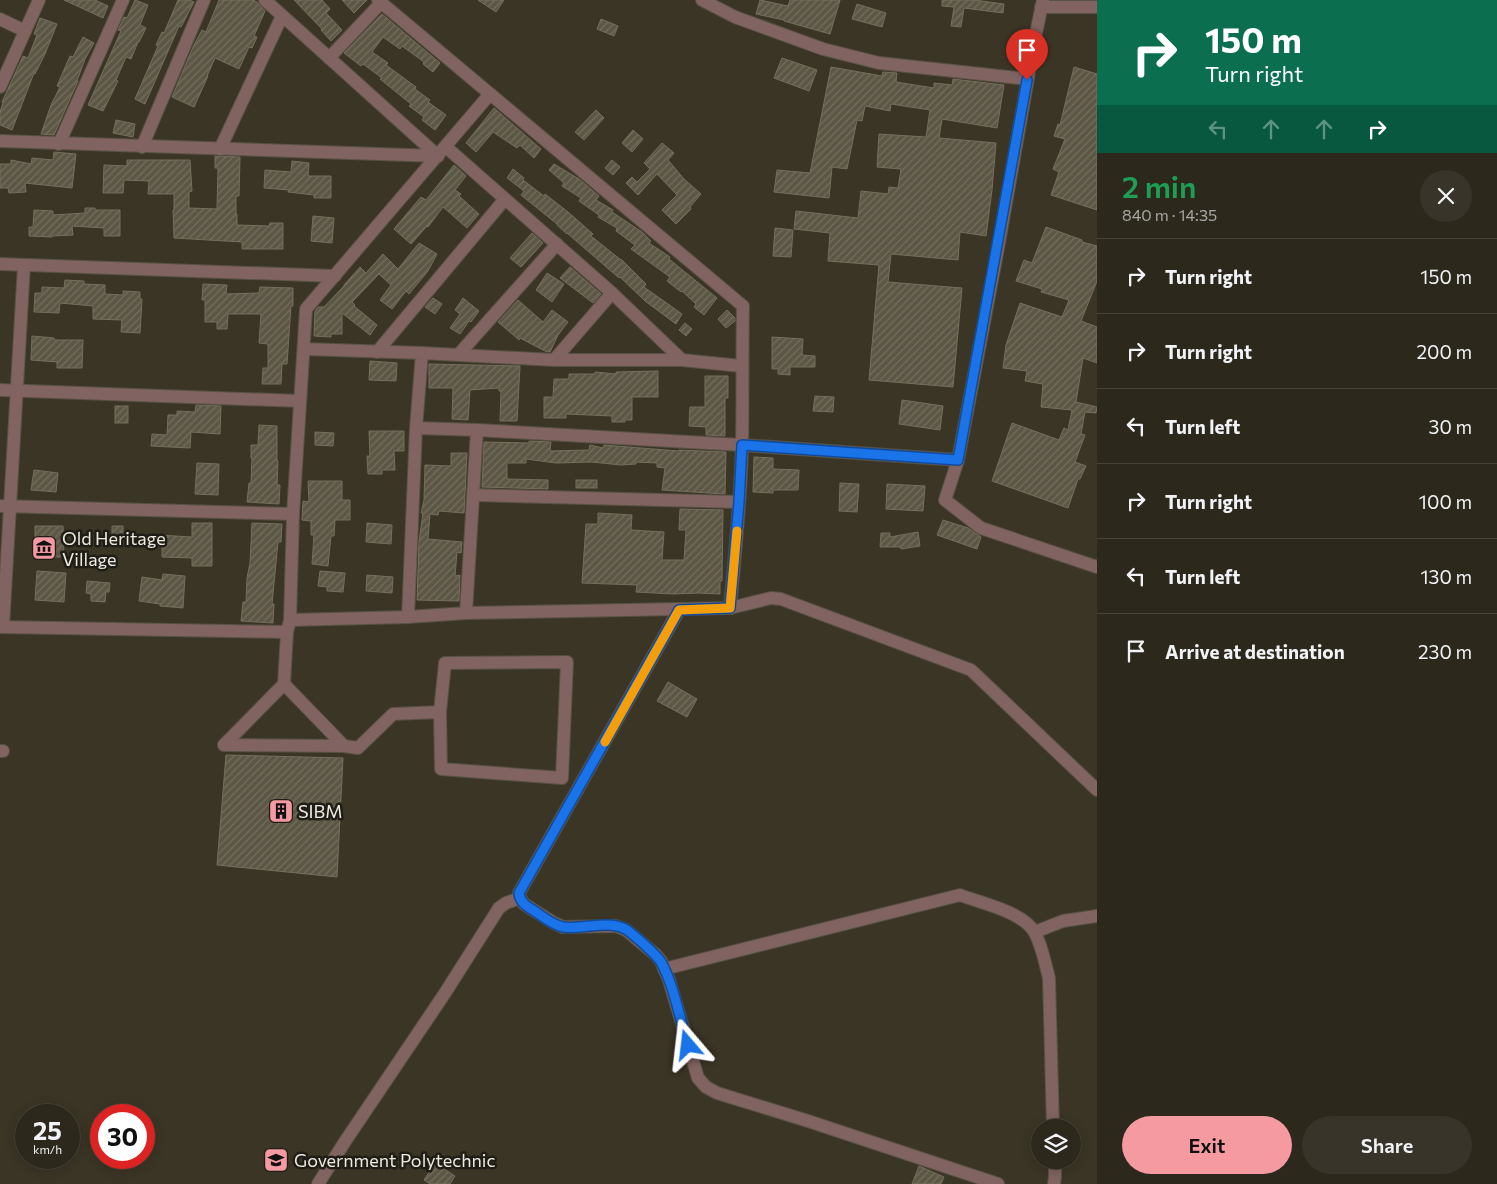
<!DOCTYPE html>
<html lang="en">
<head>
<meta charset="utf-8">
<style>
  :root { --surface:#2c281c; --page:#383429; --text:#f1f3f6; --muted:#a6a6a3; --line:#48443b; --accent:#f49aa0 }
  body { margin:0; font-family:Commissioner,sans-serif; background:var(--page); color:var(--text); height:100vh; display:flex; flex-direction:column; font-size:19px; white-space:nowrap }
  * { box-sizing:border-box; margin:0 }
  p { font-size:16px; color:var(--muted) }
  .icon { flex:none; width:28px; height:28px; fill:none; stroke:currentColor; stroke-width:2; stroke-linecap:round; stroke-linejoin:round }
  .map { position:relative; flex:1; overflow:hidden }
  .side { display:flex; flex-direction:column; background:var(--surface); width:400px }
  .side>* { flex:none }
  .banner { background:#0b6e4f; color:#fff; overflow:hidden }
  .controls { position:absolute; left:1031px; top:1119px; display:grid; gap:10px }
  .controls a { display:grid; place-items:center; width:50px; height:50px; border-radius:50%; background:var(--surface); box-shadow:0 2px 12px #0003,0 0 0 1px var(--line); font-size:25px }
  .speed { position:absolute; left:15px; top:1104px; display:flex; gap:10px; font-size:25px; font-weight:700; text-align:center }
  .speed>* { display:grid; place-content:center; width:65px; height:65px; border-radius:50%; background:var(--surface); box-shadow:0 2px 12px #0003,0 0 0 1px var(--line); line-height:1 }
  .speed small { font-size:12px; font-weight:400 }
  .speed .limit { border:8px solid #d22; background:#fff; color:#111 }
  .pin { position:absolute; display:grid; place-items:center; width:42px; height:42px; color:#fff; margin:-51px -21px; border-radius:50% 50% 50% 0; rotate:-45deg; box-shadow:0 0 5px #0007 }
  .pin .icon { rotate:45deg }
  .me { position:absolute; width:55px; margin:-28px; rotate:343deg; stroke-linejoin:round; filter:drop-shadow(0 0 4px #0008) }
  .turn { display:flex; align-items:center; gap:18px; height:105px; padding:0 25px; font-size:22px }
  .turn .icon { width:65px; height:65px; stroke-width:2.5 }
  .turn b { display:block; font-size:35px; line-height:42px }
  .lanes { display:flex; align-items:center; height:48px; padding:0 25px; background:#0003; justify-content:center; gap:25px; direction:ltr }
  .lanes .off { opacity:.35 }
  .round { display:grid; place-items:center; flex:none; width:52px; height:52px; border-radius:26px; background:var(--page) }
  .headline { display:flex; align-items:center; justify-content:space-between; height:85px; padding:0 25px }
  h1 { font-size:30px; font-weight:600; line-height:38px; color:#1e9e55 }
  .action { display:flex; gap:10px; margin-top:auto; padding:10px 25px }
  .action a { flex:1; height:58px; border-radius:30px; background:var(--accent); color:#111; font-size:20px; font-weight:600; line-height:58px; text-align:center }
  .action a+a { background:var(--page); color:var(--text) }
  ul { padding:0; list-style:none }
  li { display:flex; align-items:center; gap:15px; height:75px; padding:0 25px; border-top:1px solid var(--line) }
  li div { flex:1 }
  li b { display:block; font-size:19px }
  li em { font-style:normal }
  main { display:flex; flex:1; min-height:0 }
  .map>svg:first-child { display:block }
</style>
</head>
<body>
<main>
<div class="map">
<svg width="1097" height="1184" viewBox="0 0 1097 1184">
  <defs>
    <pattern id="building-hatch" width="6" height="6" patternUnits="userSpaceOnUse" patternTransform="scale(1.25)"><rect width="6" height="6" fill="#5c5645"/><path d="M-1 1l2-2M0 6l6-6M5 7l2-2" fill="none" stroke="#746e60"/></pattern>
  </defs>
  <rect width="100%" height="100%" fill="#3b3525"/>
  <g fill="url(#building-hatch)" stroke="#766f5d">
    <path d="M64 0H95L108 6 103 18Z"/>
    <path d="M135 0 148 5 140 25 146 28 139 42H138L131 59 126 57 116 80 118 81 103 111 88 105 121 31 118 30 124 17 127 18Z"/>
    <path d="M178 0H189L194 2 181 27 179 26 145 104 135 99 158 46 156 45 162 32 164 33Z"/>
    <path d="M219 0H253L257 2 265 11 254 36 257 37 252 48 249 47 239 69 215 58 207 76H208L194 107 172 97 193 47 202 30 206 32Z"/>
    <path d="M294 0H322L330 9 326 13 342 30 331 41 321 30 322 29Z"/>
    <path d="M342 0H367L354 13Z"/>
    <path d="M478 0H504L496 12Z"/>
    <path d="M760 0 788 6 790 0H840L830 34 784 21V20L756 14Z"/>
    <path d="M942 0H974L1004 4 1003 13 964 8 961 27 951 26 954 7 942 6Z"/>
    <path d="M857 4 886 13 882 27 852 19Z"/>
    <path d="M382 14 440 63 433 72 423 64 424 62 402 46 400 49 383 37 372 52 388 63 386 65 416 87 415 89 430 100 428 102 446 115 435 130 422 120 424 117 409 106 411 104 380 79 382 78 363 64 361 66 344 53Z"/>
    <path d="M40 18 57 24 45 54 35 74 34 73 12 130 0 125V112L3 103 2 102 23 56 28 58 37 35 34 34Z"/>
    <path d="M601 19 618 26 614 36 597 29Z"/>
    <path d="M83 37 94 43 85 59 77 81H78L54 135 41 134 51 105 60 87 57 86 70 56 73 57Z"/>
    <path d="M782 58 817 70 809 91 774 78Z"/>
    <path d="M831 67 882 76 883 72 897 73 896 82 934 88V83L952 85 953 79 1004 85 997 128 942 119 939 138 996 143 992 190 986 236 960 232 958 260 891 254 888 282 962 288 953 387 869 380 879 265 828 261 830 233 794 229 796 211 858 218 861 191 888 194 889 187 898 188 901 169 877 167 879 134 926 137 930 110 891 104 890 111 865 106 862 121 857 120 847 169 832 167 829 198 774 192 777 170 810 173Z"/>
    <path d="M1074 67 1097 74V210L1051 195 1059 172 1053 169 1065 139 1054 136 1058 124 1060 125Z"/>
    <path d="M494 108 541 149 534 158 520 145 517 148 493 132 476 152 466 143Z"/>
    <path d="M596 110 604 118 584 140 575 132Z"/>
    <path d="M116 120 135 124 133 137 113 133Z"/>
    <path d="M633 130 643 139 632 152 622 143Z"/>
    <path d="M662 143 674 153 668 160 684 179 701 194 690 207 691 209 676 224 662 210 677 195 657 174 638 195 626 183 632 177 637 182 650 169 644 163Z"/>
    <path d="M54 152 76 154 72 188 25 183 26 192 9 193 8 188H0V164H11V160L31 164 32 158 53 160Z"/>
    <path d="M215 156 240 157 239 196H236V214H237V225L269 226 270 223H283V249H242V242L174 238 173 210H174V194H148L149 181 124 180 123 193H103L104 165 127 166V160H190L192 191 189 192V208L217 209 218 168H215Z"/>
    <path d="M612 160 620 167 613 175 605 168Z"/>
    <path d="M292 161 309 163 308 176H331V198H314V195L288 192 289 190 264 188 265 170 291 172Z"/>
    <path d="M554 164 579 179 599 196 596 200 613 210 612 212 642 232 651 241 649 243 670 257 669 259 717 298 704 315 694 307 696 304 682 291 681 292 667 281 670 277 631 249 635 245 616 231 617 228 598 217 599 215 579 201 581 198 562 186 564 183 549 170Z"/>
    <path d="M454 165 466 176 455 190 461 194 459 196 479 214 467 228 443 207 428 227 427 226 411 244 394 229 421 197 426 200Z"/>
    <path d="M513 169 524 178 523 180 544 196 545 194 568 212 593 234 591 236 621 260V259L646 284 644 287 682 314 676 324 645 301 620 277 619 278 567 233V234L557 225V224L521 195 524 191 507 178Z"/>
    <path d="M85 208H95V210H120V236H104V228L72 226 73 235 52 236V237L29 236V227H33L34 210 53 211V215L85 213Z"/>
    <path d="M313 216 334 218 332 243 311 241Z"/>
    <path d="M1046 227 1082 240V242L1097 246V281L1081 321 1097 327V363L1083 358 1076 402 1097 407 1096 413 1085 412 1081 434 1085 435 1075 462 1086 466 1080 479H1078L1068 508 992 481 1012 423 1059 440 1064 428 1068 430 1072 410 1041 407 1043 384 1025 381 1027 371 1003 368 1006 345 1020 303 1062 317 1069 300 1041 292 1042 289 1016 281 1024 260 1032 263Z"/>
    <path d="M775 228 793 230 791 257 773 256Z"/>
    <path d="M532 233 543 243 521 267 510 258Z"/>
    <path d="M419 243 437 254 428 271 409 294 406 291 392 309 380 300 391 285 379 274 352 302 355 305 354 306 377 325 370 335 342 313V334H331V337L314 336 315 311 318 307H324L344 286V285L360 267 366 273 383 254 398 269Z"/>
    <path d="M570 267 601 294 593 303 560 278Z"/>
    <path d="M547 273 564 284 552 302 536 290Z"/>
    <path d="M65 280 84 281V284L105 285V294L123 295V291L140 292V299H142L140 333 121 332 122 320 93 319V306L60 303 59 313 34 312 35 293H42V287L64 288Z"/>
    <path d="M203 284 227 285 226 294 259 293 260 287 293 288V306H291L287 364H282L281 384H262L263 368H268V344L259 343 261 314H228L227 329H217V322H205V300H202Z"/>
    <path d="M433 298 442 304 435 314 425 307Z"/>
    <path d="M463 298 479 311 471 322 469 321 460 334 450 328 460 314 455 310Z"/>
    <path d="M518 300 543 322 552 310 568 322 558 335 550 352 545 351 520 338 519 340 498 322Z"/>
    <path d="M727 310 735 318V321L726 328 718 319Z"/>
    <path d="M685 323 692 329 686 336 679 330Z"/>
    <path d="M32 336 54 338V340H83L82 368H57V362L31 360Z"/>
    <path d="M772 337 803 339 802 355 815 356V367H790V375L778 374V369H772Z"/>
    <path d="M370 361 397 363 396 381 369 380Z"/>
    <path d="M429 364 520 366 517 421H500L501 391H499V388L470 390 468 420 452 419 453 388H429Z"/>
    <path d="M658 371V397H632V420H625V422H612V416L566 414V418H544V397H553L554 379H569V374H595V372L616 374V372Z"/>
    <path d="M705 376H728V398H725V436L706 435V427L689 426 690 407H705Z"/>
    <path d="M815 396 834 397 833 412 813 411Z"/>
    <path d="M902 400 943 406 940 430 899 424Z"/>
    <path d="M196 405 221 406 220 434 191 432 190 448 151 446 152 434 167 435 168 415H177V411L195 412Z"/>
    <rect x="115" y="406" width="13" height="17"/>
    <path d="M259 425 277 426V461H278L277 485H280L279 504 247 502 249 483H251L252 458H251V445H258Z"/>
    <path d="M369 431H404V451H394L395 470H382V474H368L367 456H370Z"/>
    <path d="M315 432 334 433 333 446 315 445Z"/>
    <path d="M529 441 551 442 550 451 589 450 590 445 603 448 604 445 678 451 679 450 726 452 725 494 662 490 665 468 657 467V463L636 462V464L621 465 592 462 556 463 526 459V463H507V479L548 480V489L482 487 484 442 529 443Z"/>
    <path d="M451 453H467L464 513 439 511 438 515 430 514 428 539 462 542 461 553 457 552 455 576 460 575 459 601 417 600 419 541 423 513H421L424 500 425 465 451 466Z"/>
    <path d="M754 457 773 458V469L799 470 798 490H773V493L753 492Z"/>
    <path d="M197 463 219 464 218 495 195 494Z"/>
    <path d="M34 470 58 473 56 492 31 490Z"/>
    <rect x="576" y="480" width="21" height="8"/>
    <path d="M308 481H342V500H350V520H335L334 536H331L328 566 312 564 314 535H311V521L302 520 303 501 309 502Z"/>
    <path d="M840 483 859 484 857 512 839 511Z"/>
    <path d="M887 484 925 486 923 511 886 509Z"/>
    <path d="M680 509 723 510 722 581H720V594L698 593 673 594 636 592 637 585 582 583 586 524H598V513L632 515 631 530 664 532 662 560H684L686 530H679Z"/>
    <path d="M943 520 968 528 981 537 977 549 937 535Z"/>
    <path d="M192 523H212V566H192V558L162 557V547L157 546 158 535 192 537Z"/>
    <path d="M252 523 282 524 281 542H278L272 604H274L273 623 241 621 243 602H246L247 578 250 563Z"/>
    <path d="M367 523 392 525 391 544 366 542Z"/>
    <path d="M35 526H63L64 557H35Z"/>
    <path d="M112 526H123V546L112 545Z"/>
    <path d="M918 532 920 546 901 549 900 547H880L881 533H890V537Z"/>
    <path d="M37 571 66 573 64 602 35 600Z"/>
    <path d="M320 571 345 573 343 592 327 591V587L318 586Z"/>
    <path d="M163 574 185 576 183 608 160 606V604L139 601 142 577 162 580Z"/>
    <path d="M367 575 393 577 392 593 366 591Z"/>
    <path d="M87 581 110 583 109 592H106L105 602 91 601V594L86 593Z"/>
    <path d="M668 682 697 699 687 717 657 701Z"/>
    <path d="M226 755 343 758 337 877 217 865Z"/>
    <path d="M435 1163 455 1176 450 1184H430L424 1180Z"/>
    <path d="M919 1166 944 1177 941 1184H912Z"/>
  </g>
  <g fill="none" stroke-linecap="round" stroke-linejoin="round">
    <defs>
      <g id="minor">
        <path d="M265 0 438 156"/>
        <path d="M702 0 735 17 823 49 879 63 1027 79"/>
        <path d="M1043 0 1035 38 998 248 958 460 945 500 981 528 1097 567"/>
        <path d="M1041 7H1097"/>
        <path d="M0 19 25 31"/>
        <path d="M329 58 381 3"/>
        <path d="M0 87 39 0"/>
        <path d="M0 141 438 156"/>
        <path d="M59 144 123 0"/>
        <path d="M142 147 204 0"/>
        <path d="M446 147 612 293 682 360"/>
        <path d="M220 149 282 16"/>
        <path d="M0 264 335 276"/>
        <path d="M304 349 422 353 416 428 477 430 466 613"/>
        <path d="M377 352 505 199"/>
        <path d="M422 353 554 360H682L741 366"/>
        <path d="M459 354 557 244"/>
        <path d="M554 360 612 293"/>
        <path d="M0 390 300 401"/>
        <path d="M477 430 742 445 958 460"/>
        <path d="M474 495 739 502"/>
        <path d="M0 506 293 514 306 309 490 94"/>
        <path d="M730 608 771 598 781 599 971 670 1097 790"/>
        <path d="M679 610 519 893 520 898 524 904 554 923 563 927 616 926 626 930 656 955 661 961 669 980 698 1078 706 1087 717 1093 808 1121 998 1184"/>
        <path d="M408 617 416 428"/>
        <path d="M290 620 408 617 466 613 730 608C735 554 741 499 742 444 743 398 742 352 743 306L378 0"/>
        <path d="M0 627 287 632 290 620 293 514"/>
        <path d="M3 627 24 265"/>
        <path d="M287 632 284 684 344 746"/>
        <path d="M224 745 344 746 358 748 393 714 440 712 445 663 567 662 562 778 441 769 440 712"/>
        <path d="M224 745 284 684"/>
        <path d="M0 751H3"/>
        <path d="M1035 932 1063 921 1097 916"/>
        <path d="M664 969 960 895C981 903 1024 912 1035 933 1042 946 1045 963 1049 978L1053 1128"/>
        <path d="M318 1184 344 1143 445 993 499 908 506 903 520 898"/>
        <path d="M1054 1184 1055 1177V1160"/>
      </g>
    </defs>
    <use href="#minor" stroke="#575243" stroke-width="14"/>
    <use href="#minor" stroke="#816361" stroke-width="12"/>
  </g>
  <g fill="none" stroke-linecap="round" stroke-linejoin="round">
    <defs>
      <path id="route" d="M688 1045C680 1020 674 985 661 962 656 954 635 936 627 930 610 919 582 930 563 927 552 925 542 916 533 910 526 906 520 902 519 893L679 610 730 608 739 502 742 445 958 460 1027 80"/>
    </defs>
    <use href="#route" stroke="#114b97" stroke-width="12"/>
    <use href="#route" stroke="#1a73e8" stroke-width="9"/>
    <path stroke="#f59e0b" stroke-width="9" d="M605 742 679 610 730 608 737 531"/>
  </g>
  <defs>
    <symbol id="museum-square" viewBox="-11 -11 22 22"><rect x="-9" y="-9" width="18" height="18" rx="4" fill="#f49aa0" stroke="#1f1d16"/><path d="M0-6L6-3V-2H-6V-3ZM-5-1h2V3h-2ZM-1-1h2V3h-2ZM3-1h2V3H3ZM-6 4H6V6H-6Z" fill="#111"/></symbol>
    <symbol id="building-square" viewBox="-11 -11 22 22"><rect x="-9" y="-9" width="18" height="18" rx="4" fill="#f49aa0" stroke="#1f1d16"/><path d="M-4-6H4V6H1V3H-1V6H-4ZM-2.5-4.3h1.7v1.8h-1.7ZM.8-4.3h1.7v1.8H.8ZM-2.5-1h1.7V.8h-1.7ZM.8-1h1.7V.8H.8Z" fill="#111"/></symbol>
    <symbol id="university-square" viewBox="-11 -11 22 22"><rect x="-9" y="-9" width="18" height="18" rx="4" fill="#f49aa0" stroke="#1f1d16"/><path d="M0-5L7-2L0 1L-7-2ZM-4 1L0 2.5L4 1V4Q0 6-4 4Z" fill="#111"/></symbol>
  </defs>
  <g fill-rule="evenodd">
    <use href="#museum-square" x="30" y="534" width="28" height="28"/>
    <use href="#building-square" x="267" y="797" width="28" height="28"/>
    <use href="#university-square" x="262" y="1146" width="28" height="28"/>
  </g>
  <g text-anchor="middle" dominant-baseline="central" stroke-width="5" stroke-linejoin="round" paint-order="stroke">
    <g font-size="18" fill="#edeae0" stroke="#1f1d16" text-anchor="start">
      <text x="62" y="538">Old Heritage<tspan x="62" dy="21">Village</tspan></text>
      <text x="298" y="811">SIBM</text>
      <text x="294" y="1160">Government Polytechnic</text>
    </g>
  </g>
</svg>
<div class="controls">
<a><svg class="icon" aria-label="layers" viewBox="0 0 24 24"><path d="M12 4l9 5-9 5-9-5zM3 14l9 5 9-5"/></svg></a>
</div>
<div class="speed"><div>25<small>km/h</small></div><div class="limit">30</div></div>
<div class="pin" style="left:1027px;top:80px;background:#d93025"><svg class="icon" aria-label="arrive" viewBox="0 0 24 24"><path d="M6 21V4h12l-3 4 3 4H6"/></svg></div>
<svg class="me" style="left:688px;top:1045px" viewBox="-20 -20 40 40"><path d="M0-17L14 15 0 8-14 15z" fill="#1a73e8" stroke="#fff" stroke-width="4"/></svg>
</div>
<section class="side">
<div class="banner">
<div class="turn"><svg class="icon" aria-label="right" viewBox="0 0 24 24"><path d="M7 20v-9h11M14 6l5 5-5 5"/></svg><div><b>150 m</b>Turn right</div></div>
<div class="lanes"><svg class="icon off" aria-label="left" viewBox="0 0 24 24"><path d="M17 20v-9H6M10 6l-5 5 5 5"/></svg><svg class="icon off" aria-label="ahead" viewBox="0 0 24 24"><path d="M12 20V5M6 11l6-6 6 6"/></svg><svg class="icon off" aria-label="ahead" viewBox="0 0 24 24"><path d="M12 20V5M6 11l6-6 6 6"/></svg><svg class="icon" aria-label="right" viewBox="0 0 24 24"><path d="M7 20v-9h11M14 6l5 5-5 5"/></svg></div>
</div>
<div class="headline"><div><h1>2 min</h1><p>840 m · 14:35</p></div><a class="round"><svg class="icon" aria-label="close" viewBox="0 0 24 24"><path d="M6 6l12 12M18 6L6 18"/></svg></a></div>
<ul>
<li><svg class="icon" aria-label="right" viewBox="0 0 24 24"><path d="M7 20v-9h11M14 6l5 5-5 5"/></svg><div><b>Turn right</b></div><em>150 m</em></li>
<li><svg class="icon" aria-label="right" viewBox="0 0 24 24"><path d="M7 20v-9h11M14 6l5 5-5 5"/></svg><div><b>Turn right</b></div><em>200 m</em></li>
<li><svg class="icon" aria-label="left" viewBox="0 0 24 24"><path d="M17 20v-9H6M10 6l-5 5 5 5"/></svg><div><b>Turn left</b></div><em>30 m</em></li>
<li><svg class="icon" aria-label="right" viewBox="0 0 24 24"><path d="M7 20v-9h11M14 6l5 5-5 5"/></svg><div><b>Turn right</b></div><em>100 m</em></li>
<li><svg class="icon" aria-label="left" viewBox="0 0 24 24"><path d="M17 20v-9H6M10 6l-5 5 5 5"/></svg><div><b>Turn left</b></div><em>130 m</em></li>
<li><svg class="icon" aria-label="arrive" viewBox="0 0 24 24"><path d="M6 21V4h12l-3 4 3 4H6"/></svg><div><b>Arrive at destination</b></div><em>230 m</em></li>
</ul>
<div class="action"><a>Exit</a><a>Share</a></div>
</section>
</main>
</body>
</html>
